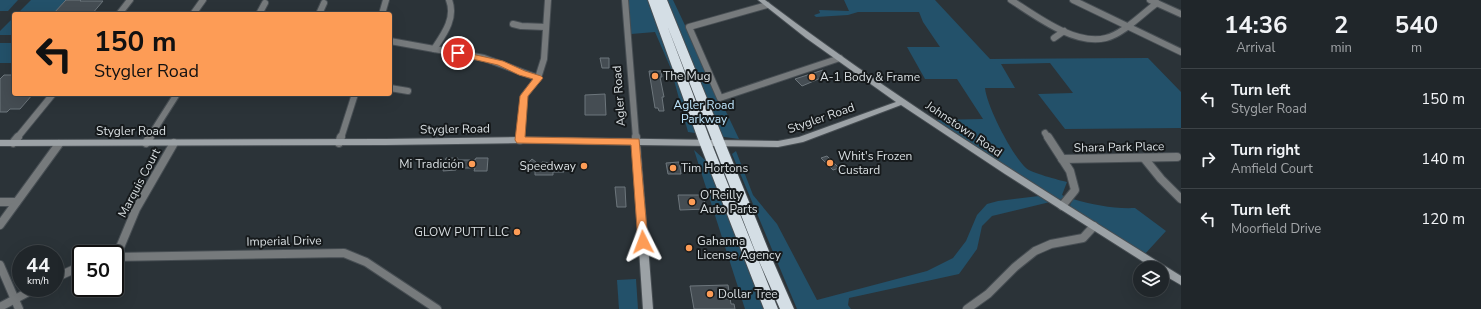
<!DOCTYPE html>
<html lang="en">
<head>
<meta charset="utf-8">
<style>
  :root { --surface:#20262a; --page:#2d3236; --text:#f1f3f6; --muted:#a2a5a8; --line:#3d4347 }
  body { margin:0; font-family:"Nunito Sans",sans-serif; background:var(--page); color:var(--text); height:100vh; display:flex; flex-direction:column; font-size:15px; white-space:nowrap }
  * { box-sizing:border-box; margin:0 }
  p { font-size:13px; color:var(--muted) }
  .icon { flex:none; width:22px; height:22px; fill:none; stroke:currentColor; stroke-width:2; stroke-linecap:round; stroke-linejoin:round }
  .map { position:relative; flex:1; overflow:hidden }
  .details { display:flex; flex-direction:column; background:var(--surface); width:300px }
  .details>* { flex:none }
  .top-card { position:absolute; left:12px; top:12px; width:380px; height:84px; border-radius:4px; box-shadow:0 4px 16px #0002,0 0 0 1px var(--line); background:#fd9c56; color:#111; overflow:hidden }
  .controls { position:absolute; left:1133px; top:261px; display:grid; gap:8px }
  .controls a { display:grid; place-items:center; width:36px; height:36px; border-radius:50%; background:var(--surface); box-shadow:0 4px 16px #0002,0 0 0 1px var(--line); font-size:20px }
  .speed { position:absolute; left:12px; top:245px; display:flex; gap:8px; font-size:20px; font-weight:700; text-align:center }
  .speed>* { display:grid; place-content:center; width:52px; height:52px; border-radius:50%; background:var(--surface); box-shadow:0 4px 16px #0002,0 0 0 1px var(--line); line-height:1 }
  .speed small { font-size:10px; font-weight:400 }
  .speed .limit { border:2px solid #111; border-radius:6px; background:#fff; color:#111 }
  .pin { position:absolute; display:grid; place-items:center; width:34px; height:34px; color:#fff; margin:-17px; border:2px solid #fff; border-radius:50%; box-shadow:0 1px 4px #0007 }
  .me { position:absolute; width:44px; margin:-22px; rotate:357deg; stroke-linejoin:round; filter:drop-shadow(0 0 3px #0008) }
  .turn { display:flex; align-items:center; gap:14px; height:84px; padding:0 16px; font-size:18px }
  .turn .icon { width:52px; height:52px; stroke-width:2.5 }
  .turn b { display:block; font-size:28px; line-height:34px }
  .eta { display:flex; justify-content:space-evenly; align-items:center; height:68px; text-align:center }
  .eta b { font-size:24px; font-weight:700; line-height:28px }
  ul { padding:0; list-style:none }
  li { display:flex; align-items:center; gap:12px; height:60px; padding:0 16px; border-top:1px solid var(--line) }
  li div { flex:1 }
  li b { display:block; font-size:15px }
  li em { font-style:normal }
  main { display:flex; flex:1; min-height:0 }
  .map>svg:first-child { display:block }
</style>
</head>
<body>
<main>
<div class="map">
<svg width="1181" height="309" viewBox="0 0 1181 309">
  <rect width="100%" height="100%" fill="#2b3338"/>
  <g fill="#23516a">
    <path d="M0 0H18L8 11H0Z"/>
    <path d="M31 0H66L53 14H17Z"/>
    <path d="M628 0H673L739 139 688 132 671 69 655 32 631 34Z"/>
    <path d="M844 0H935L990 59 1148 58 1181 92V128L1065 129 1038 94 1073 93 1050 63 1001 64 1015 88H985C987 107 1012 155 1026 168 1031 173 1059 180 1067 182L1062 195 1066 197 1059 200 935 120 983 119 957 79H925L907 47H940L923 22 919 12H858L848 15 816 17 814 15 820 13 819 10 849 11Z"/>
    <path d="M14 17V35H0V31Z"/>
    <rect x="0" y="43" width="14" height="20"/>
    <path d="M694 150 707 162 764 309H745Z"/>
    <path d="M736 151 753 195 777 224 817 300 927 271 953 258 966 241 977 215 987 204 998 201 1039 196 1050 202 992 216 982 226 977 249 959 274 849 298 848 305 851 309H797L732 154Z"/>
    <path d="M1073 199C1093 205 1115 209 1135 208L1166 231 1144 255 1071 208 1070 205Z"/>
    <path d="M636 279 638 309H619L617 280Z"/>
  </g>
  <g fill="#454d53" stroke="#6d767c">
    <path d="M66 0H81L80 1H103L92 14H53Z"/>
    <path d="M600 58H609V68H602Z"/>
    <path d="M823 70 828 75 802 86 795 79Z"/>
    <path d="M649 71H661L662 77H660L664 97H662L664 111H659L658 108H655Z"/>
    <path d="M4 75H14V94H33L20 109H10L7 112H0V79Z"/>
    <path d="M605 94 606 115H585V95Z"/>
    <path d="M827 156 839 168 833 170 821 158Z"/>
    <path d="M446 158H458L457 160H475L476 158H488L487 171H474L475 168H456V170L443 171Z"/>
    <path d="M532 159 541 166 542 162 553 163V166H564V172H553V175H535V167L529 162Z"/>
    <path d="M679 162 681 174H668L666 163Z"/>
    <path d="M615 187H625L626 207H617Z"/>
    <path d="M678 195H703L706 209 680 210Z"/>
    <path d="M728 285 731 304H734L735 309H694L690 286Z"/>
  </g>
  <g fill="none" stroke-linecap="round" stroke-linejoin="round">
    <defs>
      <g id="street-far1">
        <path d="M625 0 636 138"/>
        <path d="M1011 0C1036 16 1075 46 1106 38 1123 34 1143 13 1157 3"/>
        <path d="M1073 0 1181 52"/>
        <path d="M1150 0 1181 14"/>
        <path d="M767 5 689 27 720 98 840 58"/>
        <path d="M119 14 130 0"/>
        <path d="M193 14 203 0"/>
        <path d="M259 14 265 3"/>
        <path d="M319 14 324 3"/>
        <path d="M382 14 386 0"/>
        <path d="M513 24 521 26 546 27"/>
        <path d="M1054 38 1064 31"/>
        <path d="M390 41 484 58 538 78"/>
        <path d="M434 49C444 34 456 18 449 0"/>
        <path d="M390 88 408 91"/>
        <path d="M1045 133 1048 138"/>
        <path d="M17 138 53 94"/>
        <path d="M149 138 177 94"/>
        <path d="M341 138 355 94"/>
        <path d="M520 138 524 96 538 78 544 59 548 0"/>
      </g>
      <g id="street">
        <path d="M636 137V142"/>
        <path d="M1048 137 1070 171 1075 190 1062 206"/>
        <path d="M520 140V137"/>
        <path d="M13 143 18 137"/>
        <path d="M146 143 150 137"/>
        <path d="M339 143 341 137"/>
        <path d="M1144 158 1161 179 1181 199"/>
        <path d="M1062 159 1177 157"/>
        <path d="M0 202H16"/>
        <path d="M0 225 59 144"/>
        <path d="M115 257 344 253 366 262 437 309"/>
        <path d="M116 257 136 209 174 143"/>
        <path d="M0 265 19 309"/>
        <path d="M55 278 81 266"/>
        <path d="M0 307 36 288"/>
        <path d="M967 309 988 294 1015 267 1035 251 1051 244 1083 238 1094 226"/>
      </g>
      <path id="secondary" d="M758 0H765C898 101 1040 188 1181 276V285L1162 274V268H1153L1005 174 901 105 803 142 778 147 640 145 653 309H643L632 145 520 143 386 145 0 146V140L386 139 520 137 778 141 799 137 896 102 806 38Z"/>
      <path id="highway" d="M648 0H667L773 261 794 309H780L759 261 667 25 711 142 778 309H764L699 142Z"/>
    </defs>
    <use href="#street-far1" stroke="#474e53" stroke-width="8"/>
    <use href="#street" stroke="#474e53" stroke-width="10"/>
    <use href="#secondary" stroke="#474e53" stroke-width="2"/>
    <use href="#highway" stroke="#474e53" stroke-width="2"/>
    <use href="#street-far1" stroke="#767a7c" stroke-width="6"/>
    <use href="#street" stroke="#767a7c" stroke-width="8"/>
    <use href="#secondary" fill="#9ca2a6" fill-rule="evenodd"/>
    <use href="#highway" fill="#d4dee5" fill-rule="evenodd"/>
  </g>
  <path fill="#fd9c56" stroke="#a46538" d="M455 51H458L503 61 525 71 541 76 543 78 528 96 525 137 639 139 648 242 647 245 643 247 640 245 638 242 631 145 517 143 515 140 520 96 533 79 519 75 498 65 455 55Z"/>
  <g fill="#fd9c56" stroke="#161a1c" stroke-width="1.5">
    <circle cx="655" cy="76" r="4"/>
    <circle cx="812" cy="77" r="4"/>
    <circle cx="830" cy="163" r="4"/>
    <circle cx="472" cy="164" r="4"/>
    <circle cx="584" cy="166" r="4"/>
    <circle cx="673" cy="168" r="4"/>
    <circle cx="692" cy="202" r="4"/>
    <circle cx="517" cy="232" r="4"/>
    <circle cx="689" cy="248" r="4"/>
    <circle cx="710" cy="294" r="4"/>
  </g>
  <g text-anchor="middle" dominant-baseline="central" stroke-width="4" stroke-linejoin="round" paint-order="stroke">
    <g font-size="12" fill="#d8dee1" stroke="#161a1c" text-anchor="start">
      <text x="663" y="76">The Mug</text>
      <text x="820" y="77">A-1 Body &amp; Frame</text>
      <text x="838" y="156">Whit's Frozen<tspan x="838" dy="14">Custard</tspan></text>
      <text x="464" y="164" text-anchor="end">Mi Tradición</text>
      <text x="576" y="166" text-anchor="end">Speedway</text>
      <text x="681" y="168">Tim Hortons</text>
      <text x="700" y="195">O'Reilly<tspan x="700" dy="14">Auto Parts</tspan></text>
      <text x="509" y="232" text-anchor="end">GLOW PUTT LLC</text>
      <text x="697" y="241">Gahanna<tspan x="697" dy="14">License Agency</tspan></text>
      <text x="718" y="294">Dollar Tree</text>
    </g>
    <g font-size="12" fill="#d8dee1" stroke="#161a1c">
      <text transform="translate(619 96) rotate(-94)">Agler Road</text>
      <text transform="translate(821 118) rotate(-19)">Stygler Road</text>
      <text transform="translate(455 129) rotate(-1)">Stygler Road</text>
      <text transform="translate(964 129) rotate(34)">Johnstown Road</text>
      <text x="131" y="131">Stygler Road</text>
      <text transform="translate(1119 147) rotate(-1)">Shara Park Place</text>
      <text transform="translate(139 183) rotate(-62)">Marquis Court</text>
      <text transform="translate(284 241) rotate(-1)">Imperial Drive</text>
    </g>
    <g font-size="12" fill="#bde4fb" stroke="#161a1c">
      <text x="704" y="105">Agler Road<tspan x="704" dy="14">Parkway</tspan></text>
    </g>
  </g>
</svg>
<div class="controls">
<a><svg class="icon" aria-label="layers" viewBox="0 0 24 24"><path d="M12 4l9 5-9 5-9-5zM3 14l9 5 9-5"/></svg></a>
</div>
<div class="speed"><div>44<small>km/h</small></div><div class="limit">50</div></div>
<div class="pin" style="left:458px;top:53px;background:#d93025"><svg class="icon" aria-label="arrive" viewBox="0 0 24 24"><path d="M6 21V4h12l-3 4 3 4H6"/></svg></div>
<svg class="me" style="left:643px;top:242px" viewBox="-20 -20 40 40"><path d="M0-17L14 15 0 8-14 15z" fill="#fd9c56" stroke="#fff" stroke-width="4"/></svg>
<div class="top-card">
<div class="turn"><svg class="icon" aria-label="left" viewBox="0 0 24 24"><path d="M17 20v-9H6M10 6l-5 5 5 5"/></svg><div><b>150 m</b>Stygler Road</div></div>
</div>
</div>
<section class="details">
<div class="eta">
<div><b>14:36</b><p>Arrival</p></div>
<div><b>2</b><p>min</p></div>
<div><b>540</b><p>m</p></div>
</div>
<ul>
<li><svg class="icon" aria-label="left" viewBox="0 0 24 24"><path d="M17 20v-9H6M10 6l-5 5 5 5"/></svg><div><b>Turn left</b><p>Stygler Road</p></div><em>150 m</em></li>
<li><svg class="icon" aria-label="right" viewBox="0 0 24 24"><path d="M7 20v-9h11M14 6l5 5-5 5"/></svg><div><b>Turn right</b><p>Amfield Court</p></div><em>140 m</em></li>
<li><svg class="icon" aria-label="left" viewBox="0 0 24 24"><path d="M17 20v-9H6M10 6l-5 5 5 5"/></svg><div><b>Turn left</b><p>Moorfield Drive</p></div><em>120 m</em></li>
</ul>
</section>
</main>
</body>
</html>
